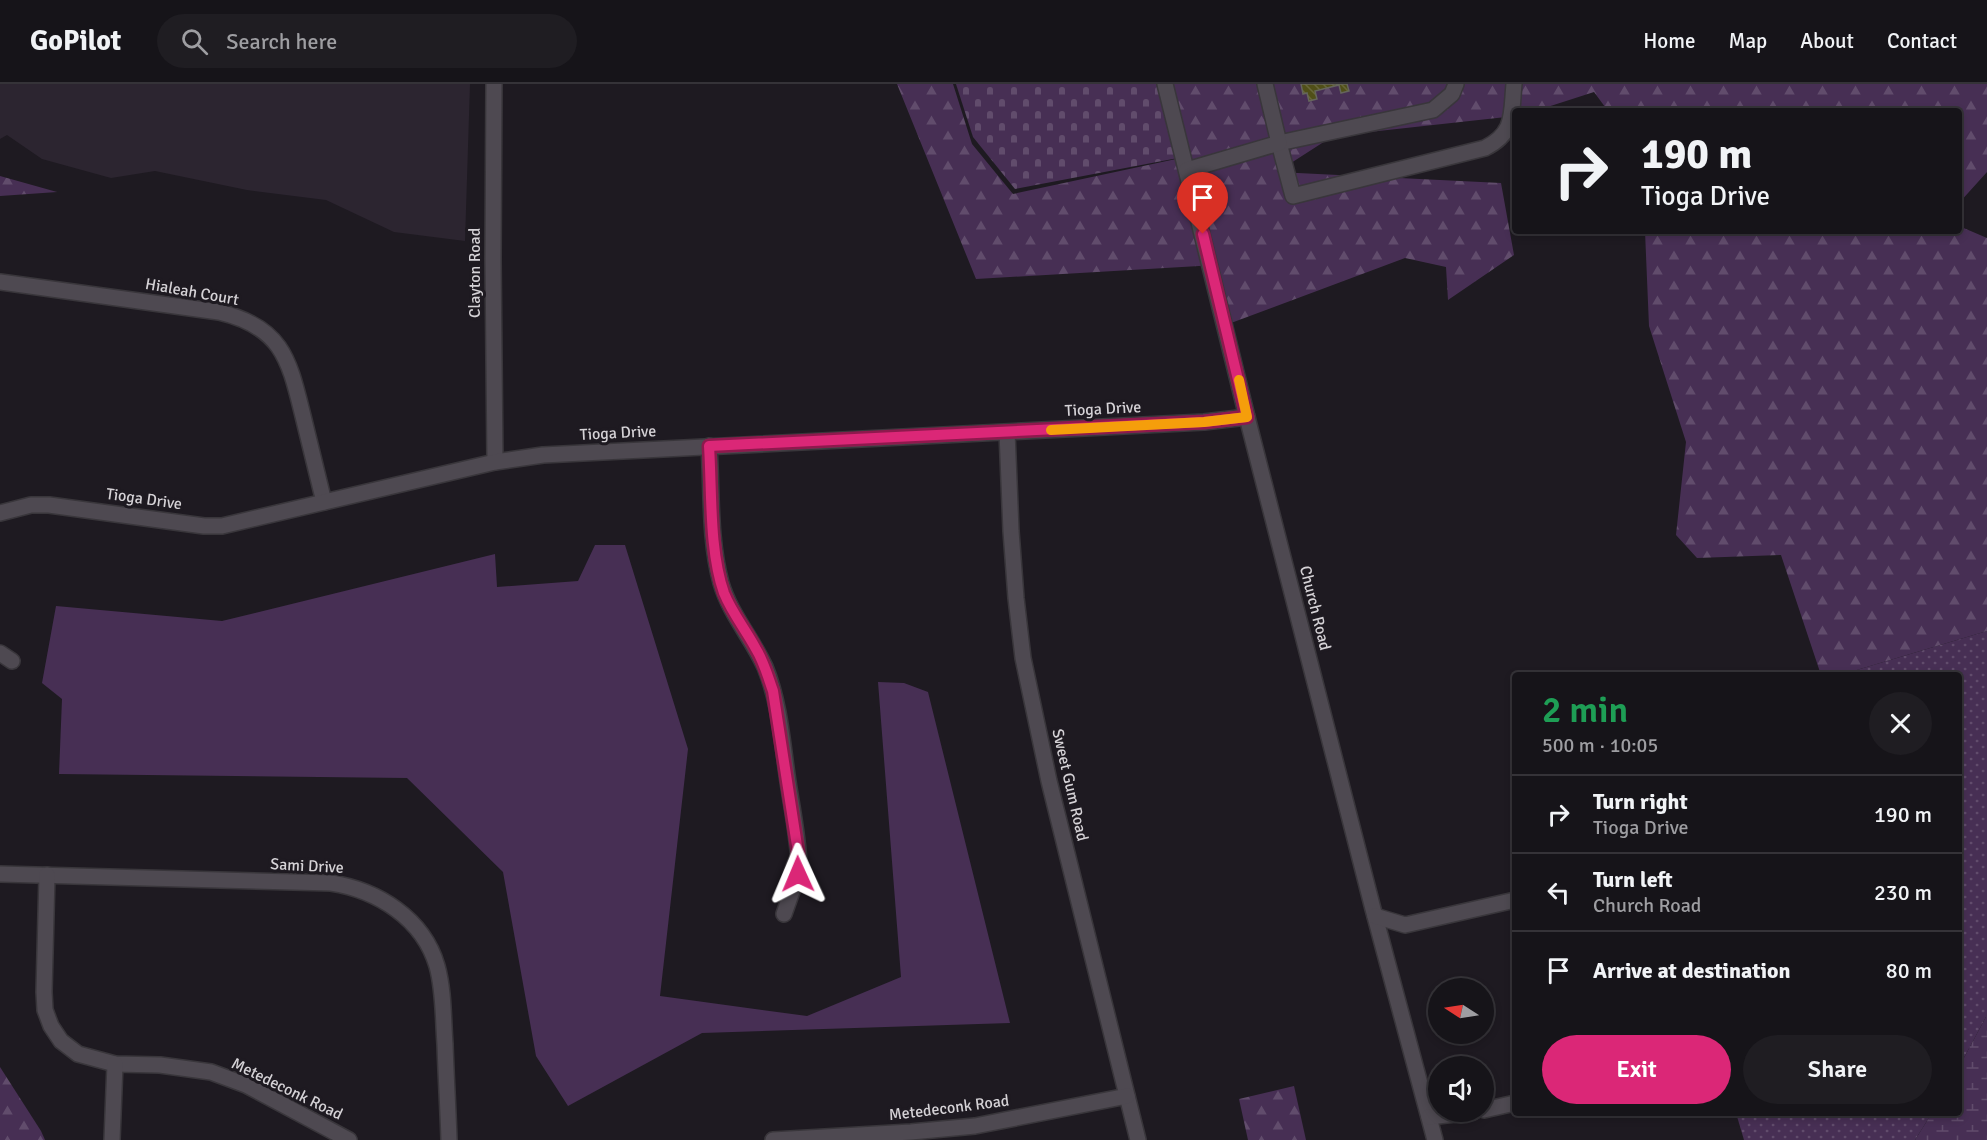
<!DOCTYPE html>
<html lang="en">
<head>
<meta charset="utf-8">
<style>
  :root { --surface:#161419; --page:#1f1d22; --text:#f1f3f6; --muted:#9e9ea2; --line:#353338; --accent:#db2777 }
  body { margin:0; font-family:Signika,sans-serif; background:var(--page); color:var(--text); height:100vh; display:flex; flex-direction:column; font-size:22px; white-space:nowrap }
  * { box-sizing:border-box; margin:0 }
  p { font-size:20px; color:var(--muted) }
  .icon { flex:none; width:33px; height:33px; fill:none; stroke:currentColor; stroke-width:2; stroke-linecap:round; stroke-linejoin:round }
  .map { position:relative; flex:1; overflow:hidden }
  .details { position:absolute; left:1512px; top:588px; width:450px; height:444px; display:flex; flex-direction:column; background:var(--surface); border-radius:6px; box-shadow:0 3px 9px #0003,0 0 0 2px var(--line) }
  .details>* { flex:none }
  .banner { position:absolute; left:1512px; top:24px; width:450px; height:126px; border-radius:6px; box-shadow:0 3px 9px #0003,0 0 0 2px var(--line); background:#161419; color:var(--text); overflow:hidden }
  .needle { width:39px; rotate:282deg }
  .tools { position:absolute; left:1428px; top:894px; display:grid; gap:12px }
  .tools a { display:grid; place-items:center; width:66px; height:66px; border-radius:50%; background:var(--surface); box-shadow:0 3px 9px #0003,0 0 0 2px var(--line); font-size:30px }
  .pin { position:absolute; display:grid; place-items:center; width:51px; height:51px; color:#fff; margin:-62px -26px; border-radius:50% 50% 50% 0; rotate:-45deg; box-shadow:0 0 6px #0007 }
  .pin .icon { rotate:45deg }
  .me { position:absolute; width:66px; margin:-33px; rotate:359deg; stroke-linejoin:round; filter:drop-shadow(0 0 4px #0008) }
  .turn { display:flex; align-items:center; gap:21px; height:126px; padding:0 30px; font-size:27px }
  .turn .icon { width:78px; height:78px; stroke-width:2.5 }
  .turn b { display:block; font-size:42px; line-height:51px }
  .round { display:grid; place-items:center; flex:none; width:63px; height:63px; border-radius:32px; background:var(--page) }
  .headline { display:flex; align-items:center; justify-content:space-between; height:102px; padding:0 30px }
  h1 { font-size:36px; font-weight:600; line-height:45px; color:#1e9e55 }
  .cta { display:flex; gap:12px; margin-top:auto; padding:12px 30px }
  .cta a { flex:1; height:69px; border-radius:36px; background:var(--accent); color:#fff; font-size:24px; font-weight:600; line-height:69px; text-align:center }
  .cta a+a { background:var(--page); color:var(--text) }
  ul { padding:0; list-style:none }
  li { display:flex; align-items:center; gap:18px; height:78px; padding:0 30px; border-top:2px solid var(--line) }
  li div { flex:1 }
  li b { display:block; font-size:22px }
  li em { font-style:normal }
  header { display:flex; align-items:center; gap:36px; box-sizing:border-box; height:84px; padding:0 30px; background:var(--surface); border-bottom:2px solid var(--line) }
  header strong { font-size:28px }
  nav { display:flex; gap:33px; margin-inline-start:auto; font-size:21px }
  .search { width:420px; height:54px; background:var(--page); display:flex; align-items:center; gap:15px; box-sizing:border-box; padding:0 21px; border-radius:33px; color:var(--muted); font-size:22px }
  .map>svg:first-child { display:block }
</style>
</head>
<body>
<header>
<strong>GoPilot</strong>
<div class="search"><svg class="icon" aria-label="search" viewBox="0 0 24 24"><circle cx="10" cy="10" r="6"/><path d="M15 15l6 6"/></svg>Search here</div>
<nav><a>Home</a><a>Map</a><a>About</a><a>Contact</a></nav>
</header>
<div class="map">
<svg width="1987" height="1056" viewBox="0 0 1987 1056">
  <defs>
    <pattern id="grass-dots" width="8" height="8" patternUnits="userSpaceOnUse" patternTransform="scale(1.5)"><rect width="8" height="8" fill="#472f54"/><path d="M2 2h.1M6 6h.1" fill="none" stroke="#614c6c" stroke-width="1.8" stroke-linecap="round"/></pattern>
    <pattern id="forest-firs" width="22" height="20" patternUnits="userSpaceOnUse" patternTransform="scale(1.5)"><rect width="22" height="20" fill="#472f54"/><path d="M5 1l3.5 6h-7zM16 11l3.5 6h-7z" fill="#614c6c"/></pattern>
    <pattern id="wetland-marsh" width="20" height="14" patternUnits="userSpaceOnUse" patternTransform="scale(1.5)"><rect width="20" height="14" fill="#472f54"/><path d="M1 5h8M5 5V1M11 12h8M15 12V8" fill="none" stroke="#614c6c"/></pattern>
    <pattern id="cemetery-stones" width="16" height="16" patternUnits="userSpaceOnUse" patternTransform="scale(1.5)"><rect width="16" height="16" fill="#472f54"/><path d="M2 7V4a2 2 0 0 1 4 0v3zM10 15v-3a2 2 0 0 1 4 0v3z" fill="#614c6c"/></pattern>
    <pattern id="building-back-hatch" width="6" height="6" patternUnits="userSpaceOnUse" patternTransform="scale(1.5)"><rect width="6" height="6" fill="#504f18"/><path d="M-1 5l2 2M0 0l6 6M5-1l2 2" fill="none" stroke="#686739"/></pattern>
  </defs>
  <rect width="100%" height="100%" fill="#1e1a21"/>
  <path fill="#2c2530" d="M0 0H470L465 157 394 148 326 116 247 106 155 87 111 94 42 75 7 51 0 55Z"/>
  <g fill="url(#grass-dots)">
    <path d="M1987 547V931L1959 983V591H1840Z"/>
    <path d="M1736 1029H1932L1915 1056H1744Z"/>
  </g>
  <g fill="url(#forest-firs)">
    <path d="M897 0H953L972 60 1013 110 1190 72 1171 0H1987V88L1959 119V27H1608L1594 8 1535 27H1515V32L1333 52 1277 88 1501 99 1514 171 1448 216 1446 183 1405 174 1231 239 1216 181 976 195Z"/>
    <path d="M0 92 57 108 0 112Z"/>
    <path d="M1959 142 1987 154V547L1840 591H1821L1781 471 1697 474 1676 451 1686 358 1649 242 1645 147H1959Z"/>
    <path d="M0 983 41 1047 45 1056H0Z"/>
    <path d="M1294 1002 1306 1056H1248L1239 1015Z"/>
  </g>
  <path fill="url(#wetland-marsh)" d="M1987 931V1056H1915L1932 1029H1959V983Z"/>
  <path fill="url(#cemetery-stones)" d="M956 0H1159L1178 74 1015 105 973 53Z"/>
  <path fill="#472f54" d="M595 461H625L688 665 660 912 807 932 901 893 878 598 904 599 928 608 1010 939 702 949 568 1022 536 972 503 788 407 694 59 690 62 615 42 599 56 522 222 537 495 470 497 503 578 497Z"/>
  <path fill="url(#building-back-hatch)" stroke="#65655c" stroke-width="1.5" d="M1301 0H1347L1349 7 1341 9 1339 1 1315 7 1317 15 1309 17 1307 9 1303 10Z"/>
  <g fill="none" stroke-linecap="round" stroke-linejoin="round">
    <defs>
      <g id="minor">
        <path d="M494 0 493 175 495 378"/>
        <path d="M1165 0 1247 333 1373 825 1435 1056"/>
        <path d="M1456 0 1452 10 1433 26 1279 59 1293 112 1485 64C1515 49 1511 31 1514 0"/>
        <path d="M1187 86 1279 59 1265 0"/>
        <path d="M0 198 219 228C283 243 289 276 303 332 310 361 317 390 324 418"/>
        <path d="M1007 348 1011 447 1016 514 1023 574 1049 697 1138 1056"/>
        <path d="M709 362C712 407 709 455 721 499 730 530 752 554 765 583 779 617 782 655 787 691 791 720 798 751 799 781L798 790 784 830"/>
        <path d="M0 429 31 421H49L204 442H222L495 378 543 371 1204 338 1247 333"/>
        <path d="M0 569 12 577"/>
        <path d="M0 790 331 799C377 806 423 834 437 882 444 907 443 934 445 960 446 992 448 1024 449 1056"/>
        <path d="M47 791 44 908 45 926 51 942 61 957 78 970 115 980 160 981 211 988 246 1001 349 1056"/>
        <path d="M1375 832 1405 841 1515 816"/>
        <path d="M1484 1026 1515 1019"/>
        <path d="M1429 1033 1473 1028"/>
        <path d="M112 1056 115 980"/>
        <path d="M773 1056 911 1048 975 1042 1127 1012"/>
      </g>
    </defs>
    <use href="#minor" stroke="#39363b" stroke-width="18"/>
    <use href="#minor" stroke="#4e4951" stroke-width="15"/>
  </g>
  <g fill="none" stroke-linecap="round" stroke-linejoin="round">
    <defs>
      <path id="route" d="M798 790V768L773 607C768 593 764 578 756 565 746 546 732 529 724 509 709 467 712 407 709 362L1204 338 1247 333 1203 150"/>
    </defs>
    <use href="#route" stroke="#8e194d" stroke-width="15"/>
    <use href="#route" stroke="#db2777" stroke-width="10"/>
    <path stroke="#f59e0b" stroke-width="10" d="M1051 346 1204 338 1247 333 1239 296"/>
  </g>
  <g text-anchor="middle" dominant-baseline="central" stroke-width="6" stroke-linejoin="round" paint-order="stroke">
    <g font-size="16" fill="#d5d2d6" stroke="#1e1a21">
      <text transform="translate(475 189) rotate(-90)">Clayton Road</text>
      <text transform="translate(192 208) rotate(10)">Hialeah Court</text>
      <text transform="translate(1103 325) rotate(-3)">Tioga Drive</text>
      <text transform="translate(618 349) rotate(-3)">Tioga Drive</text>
      <text transform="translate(144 415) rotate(8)">Tioga Drive</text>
      <text transform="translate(1315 524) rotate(76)">Church Road</text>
      <text transform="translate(1070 701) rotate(77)">Sweet Gum Road</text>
      <text transform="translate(307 782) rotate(3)">Sami Drive</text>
      <text transform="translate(287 1005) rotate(26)">Metedeconk Road</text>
      <text transform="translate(949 1024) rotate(-7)">Metedeconk Road</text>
    </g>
  </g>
</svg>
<div class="tools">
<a><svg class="needle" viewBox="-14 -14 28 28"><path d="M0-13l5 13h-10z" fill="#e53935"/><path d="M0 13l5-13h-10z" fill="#9e9ea2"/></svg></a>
<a><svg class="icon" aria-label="sound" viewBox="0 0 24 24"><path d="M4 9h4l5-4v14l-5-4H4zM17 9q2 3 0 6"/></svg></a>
</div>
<div class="pin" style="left:1203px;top:150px;background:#d93025"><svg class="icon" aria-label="arrive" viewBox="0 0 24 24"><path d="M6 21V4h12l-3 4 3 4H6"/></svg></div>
<svg class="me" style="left:798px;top:790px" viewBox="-20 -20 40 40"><path d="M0-17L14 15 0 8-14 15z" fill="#db2777" stroke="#fff" stroke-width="4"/></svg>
<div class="banner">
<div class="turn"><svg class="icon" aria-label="right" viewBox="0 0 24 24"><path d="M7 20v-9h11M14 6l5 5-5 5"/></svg><div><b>190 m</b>Tioga Drive</div></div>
</div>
<section class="details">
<div class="headline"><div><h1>2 min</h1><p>500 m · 10:05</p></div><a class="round"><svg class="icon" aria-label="close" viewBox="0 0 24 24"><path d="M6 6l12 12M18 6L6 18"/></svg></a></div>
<ul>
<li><svg class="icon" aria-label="right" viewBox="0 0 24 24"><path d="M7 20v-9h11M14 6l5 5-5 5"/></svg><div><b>Turn right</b><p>Tioga Drive</p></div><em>190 m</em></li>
<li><svg class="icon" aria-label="left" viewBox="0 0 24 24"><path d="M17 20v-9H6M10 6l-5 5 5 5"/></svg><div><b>Turn left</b><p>Church Road</p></div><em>230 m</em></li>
<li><svg class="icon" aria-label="arrive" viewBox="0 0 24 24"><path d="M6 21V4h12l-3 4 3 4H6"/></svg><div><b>Arrive at destination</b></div><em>80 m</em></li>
</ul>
<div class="cta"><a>Exit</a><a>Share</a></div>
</section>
</div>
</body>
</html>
